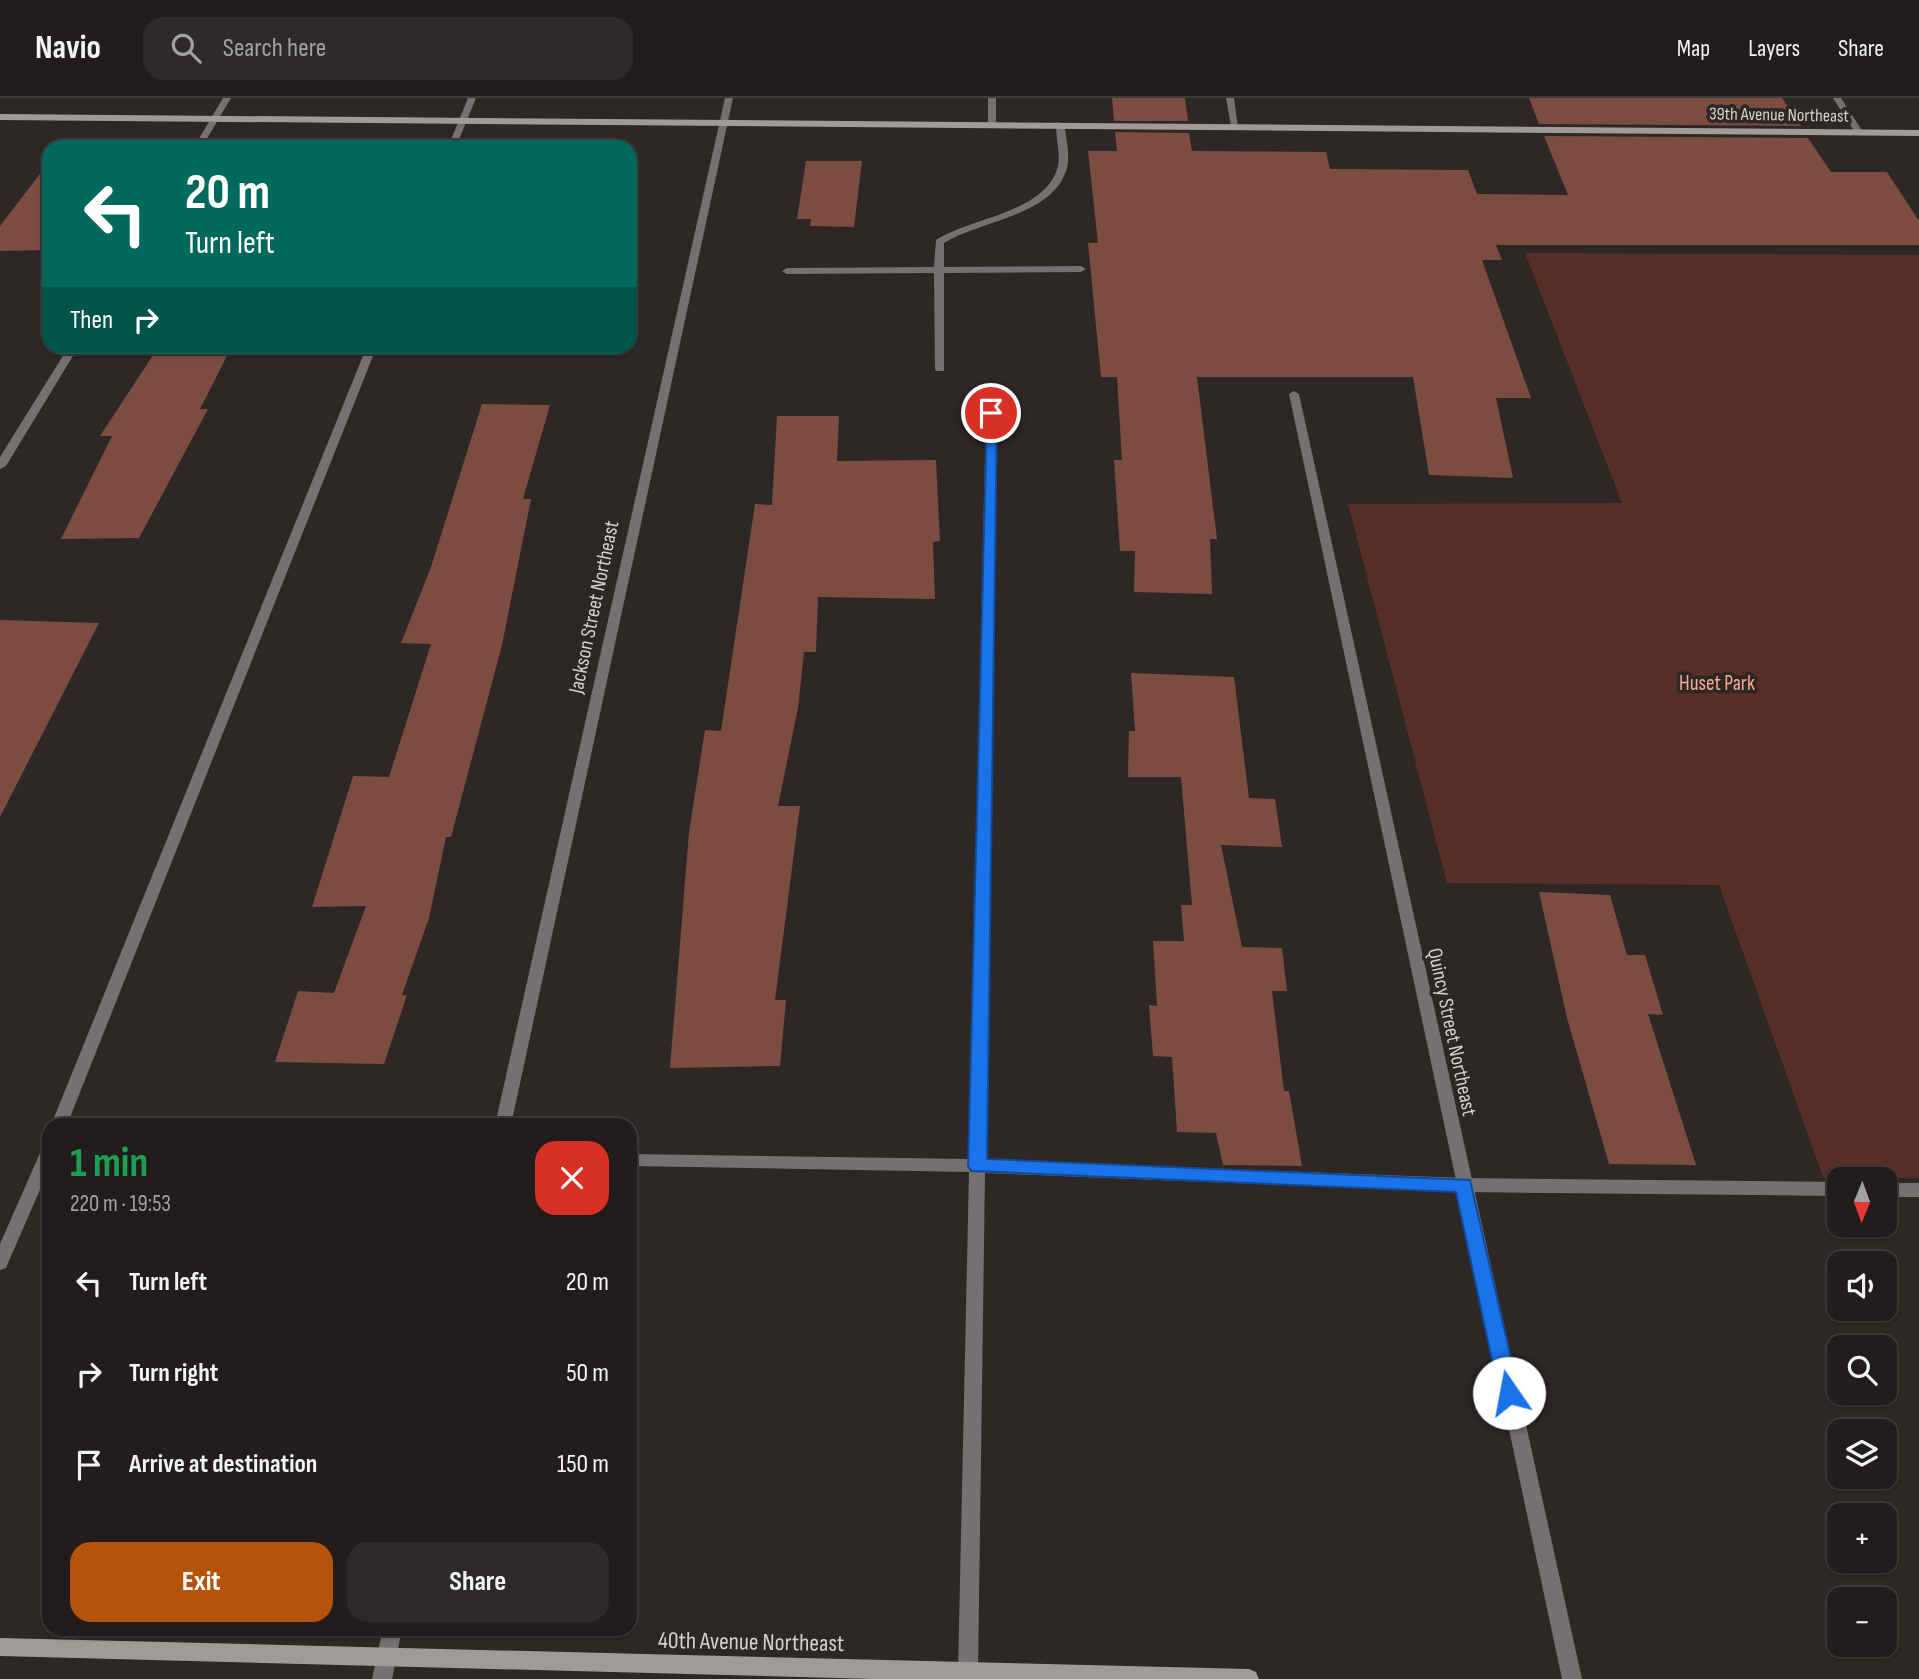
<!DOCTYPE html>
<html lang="en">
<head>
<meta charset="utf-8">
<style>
  :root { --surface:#221d1c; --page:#2e2a29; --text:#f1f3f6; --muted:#a2a2a3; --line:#3f3b3b; --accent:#b45309 }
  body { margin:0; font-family:"Sofia Sans Condensed",sans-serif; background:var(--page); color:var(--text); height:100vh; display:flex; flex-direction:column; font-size:26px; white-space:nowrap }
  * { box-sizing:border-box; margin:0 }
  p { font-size:23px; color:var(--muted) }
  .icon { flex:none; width:38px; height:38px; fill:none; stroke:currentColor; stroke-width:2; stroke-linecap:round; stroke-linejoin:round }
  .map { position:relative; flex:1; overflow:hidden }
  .drawer { position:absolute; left:42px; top:1020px; width:595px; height:518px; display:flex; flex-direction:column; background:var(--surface); border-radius:21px; box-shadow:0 2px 5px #0004,0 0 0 2px var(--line) }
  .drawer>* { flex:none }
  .banner { position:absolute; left:42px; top:42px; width:595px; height:214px; border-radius:21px; box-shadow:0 2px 5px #0004,0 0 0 2px var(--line); background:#00695c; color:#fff; overflow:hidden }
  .needle { width:46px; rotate:181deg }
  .buttons { position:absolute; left:1827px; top:1069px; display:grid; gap:14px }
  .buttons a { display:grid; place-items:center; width:70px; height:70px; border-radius:14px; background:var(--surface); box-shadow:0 2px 5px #0004,0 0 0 2px var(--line); font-size:35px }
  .pin { position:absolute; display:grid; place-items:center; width:60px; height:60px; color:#fff; margin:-30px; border:4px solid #fff; border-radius:50%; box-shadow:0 2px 7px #0007 }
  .me { position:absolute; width:77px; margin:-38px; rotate:348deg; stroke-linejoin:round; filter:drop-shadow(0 0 5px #0008) }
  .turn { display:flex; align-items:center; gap:24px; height:147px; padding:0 28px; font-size:32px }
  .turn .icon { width:91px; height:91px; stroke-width:2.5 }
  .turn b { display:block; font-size:49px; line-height:60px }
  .then { display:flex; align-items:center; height:66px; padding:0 28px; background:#0003; gap:14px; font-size:26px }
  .round { display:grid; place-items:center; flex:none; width:74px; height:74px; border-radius:21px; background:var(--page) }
  .headline { display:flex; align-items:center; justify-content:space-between; height:119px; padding:0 28px }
  h1 { font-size:42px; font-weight:700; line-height:52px; color:#1e9e55 }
  .button { display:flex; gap:14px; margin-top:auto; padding:14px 28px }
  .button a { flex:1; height:80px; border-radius:21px; background:var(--accent); color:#fff; font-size:28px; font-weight:700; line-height:80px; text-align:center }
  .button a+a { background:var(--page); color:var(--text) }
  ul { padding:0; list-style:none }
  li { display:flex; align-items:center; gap:21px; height:91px; padding:0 28px }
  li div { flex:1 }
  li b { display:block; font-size:26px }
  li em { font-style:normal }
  header { display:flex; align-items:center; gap:42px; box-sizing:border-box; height:98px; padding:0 35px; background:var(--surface); border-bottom:2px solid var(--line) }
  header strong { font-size:33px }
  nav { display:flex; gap:38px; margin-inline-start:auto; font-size:24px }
  .search { width:490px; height:63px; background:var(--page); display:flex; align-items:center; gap:18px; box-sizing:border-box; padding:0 24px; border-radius:21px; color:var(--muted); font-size:26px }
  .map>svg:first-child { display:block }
</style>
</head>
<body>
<header>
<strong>Navio</strong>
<div class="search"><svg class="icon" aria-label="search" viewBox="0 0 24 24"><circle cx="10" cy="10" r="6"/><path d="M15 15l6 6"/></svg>Search here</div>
<nav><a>Map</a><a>Layers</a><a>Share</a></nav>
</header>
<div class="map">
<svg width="1919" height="1581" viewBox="0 0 1919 1581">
  <rect width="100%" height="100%" fill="#2d2726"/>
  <path fill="#572f26" d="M1525 155 1919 157V1080L1823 1079 1719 787 1447 785 1348 406 1622 405Z"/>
  <g fill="#7d4c41">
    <path d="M1112 0H1185L1188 23H1114Z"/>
    <path d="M1529 0H1782L1801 28 1539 26Z"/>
    <path d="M1115 34 1189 35 1192 53 1326 54 1330 71 1468 72 1477 96 1568 97 1544 38 1808 40 1831 74H1887L1919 123V147H1496L1502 162H1482L1531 300H1496L1513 380 1429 377 1413 279H1197L1217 441H1210L1212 496 1134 494 1135 453H1120L1114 362H1122L1117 279H1101L1088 145H1098L1088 53H1117Z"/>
    <path d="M806 63H862L854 129 810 128 811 121H797Z"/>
    <path d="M49 64V152L0 153V128Z"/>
    <path d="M159 248H232L200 311H208L139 440 61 441 112 338H100Z"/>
    <path d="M482 306 550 307 523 401H531L502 547 451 739H446L429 820 402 897H407L384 966 275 964 298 893 334 895 366 808 312 809 353 678 389 679 431 546 401 545 431 469Z"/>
    <path d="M777 318H839L837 363 936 362 940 443 933 444 935 501 818 499 816 554H804L798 610 778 708H800L775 902H786L780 968 670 970 689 734 705 632 721 633 755 406 772 407Z"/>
    <path d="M0 522 99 525 0 719Z"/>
    <path d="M1131 575 1234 579 1249 700 1275 701 1282 749 1221 747 1242 849 1282 850 1287 893H1272L1284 993H1289L1302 1068 1223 1067 1216 1035 1177 1034 1172 959 1153 958 1149 907 1157 908 1153 843H1184L1181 807H1192L1181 679H1128L1129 633H1135Z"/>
    <path d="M1539 794 1610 797 1627 857H1645L1663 917 1648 916 1696 1067 1609 1066 1567 920Z"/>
  </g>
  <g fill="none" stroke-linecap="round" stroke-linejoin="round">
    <g fill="#747170" fill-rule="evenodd">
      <path d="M468 0H476L456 49H448Z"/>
      <path d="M988 0H996V26L992 29 988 26Z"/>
      <path d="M1833 0H1841L1863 34 1862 36H1856Z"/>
      <path d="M1057 24 1064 26C1066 38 1069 52 1068 65 1059 118 982 121 944 145V169L1081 168 1086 171 1081 174 944 175V273H936L935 271 934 175 787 176 782 173 787 170 934 169 936 142C972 119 1046 115 1058 68 1061 53 1054 38 1057 24Z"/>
      <path d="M367 248H377L67 1027H51Z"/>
      <path d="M991 312 996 315 985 1062 1464 1080 1839 1084V1098L1464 1094 985 1075 978 1574 975 1581H962L958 1574 969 1074 630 1068V1056L969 1061 986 315Z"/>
      <path d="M49 1049V1071L8 1165 6 1170 0 1172V1146L40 1055 42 1050Z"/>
      <rect x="1885" y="1085" width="34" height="14"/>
    </g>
    <g fill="#747170" fill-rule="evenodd">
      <path d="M223 0H231L202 49H194Z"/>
      <path d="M725 0H733L511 1027H495Z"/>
      <path d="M1226 0H1234L1238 30 1231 28Z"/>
      <path d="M69 248H79L6 368 0 371V359Z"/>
      <path d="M1294 293 1299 296 1582 1581H1562L1289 296Z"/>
      <path d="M383 1531H402L392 1581H372Z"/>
    </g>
    <g fill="#a09a99" fill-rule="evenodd">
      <path d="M0 16 1919 32V38L0 22Z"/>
      <path d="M0 1540 1249 1571 1256 1574 1259 1581H874L0 1558Z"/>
    </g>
  </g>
  <path fill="#1a73e8" stroke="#114b97" stroke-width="2" d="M987 313 997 315 987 1061 1470 1082 1519 1295 1516 1301 1509 1304 1502 1301 1499 1295 1456 1094 971 1073 968 1068Z"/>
  <g text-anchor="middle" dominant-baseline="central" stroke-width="7" stroke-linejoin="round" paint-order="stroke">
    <g font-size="18" fill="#d5d1d0" stroke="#2d2726">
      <text transform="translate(1779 17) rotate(1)">39th Avenue Northeast</text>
    </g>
    <g font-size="21" fill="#d5d1d0" stroke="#2d2726">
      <text transform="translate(594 509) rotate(-78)">Jackson Street Northeast</text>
      <text transform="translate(1452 934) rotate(78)">Quincy Street Northeast</text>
    </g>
    <g font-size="21" fill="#faa996" stroke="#2d2726">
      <text x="1717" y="585">Huset Park</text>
    </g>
    <g font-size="24" fill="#d5d1d0" stroke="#2d2726">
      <text transform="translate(751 1544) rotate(1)">40th Avenue Northeast</text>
    </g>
  </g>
</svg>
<div class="buttons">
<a><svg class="needle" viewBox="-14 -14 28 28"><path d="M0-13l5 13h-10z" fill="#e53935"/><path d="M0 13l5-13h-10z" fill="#a2a2a3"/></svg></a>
<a><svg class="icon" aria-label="sound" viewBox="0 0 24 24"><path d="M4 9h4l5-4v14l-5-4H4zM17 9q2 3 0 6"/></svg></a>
<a><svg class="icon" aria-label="search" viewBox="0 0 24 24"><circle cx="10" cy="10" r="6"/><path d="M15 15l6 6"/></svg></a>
<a><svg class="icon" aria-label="layers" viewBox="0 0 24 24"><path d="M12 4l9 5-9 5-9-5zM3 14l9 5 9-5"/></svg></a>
<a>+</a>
<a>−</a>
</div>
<div class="pin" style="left:991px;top:315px;background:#d93025"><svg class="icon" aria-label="arrive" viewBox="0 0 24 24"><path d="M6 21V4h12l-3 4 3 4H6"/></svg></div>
<svg class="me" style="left:1509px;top:1295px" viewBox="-20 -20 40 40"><circle r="19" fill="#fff"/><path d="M0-13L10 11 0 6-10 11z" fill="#1a73e8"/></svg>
<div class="banner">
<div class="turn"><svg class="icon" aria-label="left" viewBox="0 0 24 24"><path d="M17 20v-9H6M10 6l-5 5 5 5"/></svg><div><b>20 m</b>Turn left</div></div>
<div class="then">Then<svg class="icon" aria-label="right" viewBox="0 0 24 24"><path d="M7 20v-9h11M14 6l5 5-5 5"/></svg></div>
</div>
<section class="drawer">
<div class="headline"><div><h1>1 min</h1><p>220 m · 19:53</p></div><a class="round" style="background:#d93025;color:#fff"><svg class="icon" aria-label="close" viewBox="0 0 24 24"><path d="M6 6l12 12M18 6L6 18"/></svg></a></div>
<ul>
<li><svg class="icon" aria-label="left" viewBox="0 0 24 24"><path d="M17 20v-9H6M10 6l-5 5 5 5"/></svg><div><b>Turn left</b></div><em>20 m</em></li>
<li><svg class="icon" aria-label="right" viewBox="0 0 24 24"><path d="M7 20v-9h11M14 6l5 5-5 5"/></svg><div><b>Turn right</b></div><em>50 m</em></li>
<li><svg class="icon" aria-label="arrive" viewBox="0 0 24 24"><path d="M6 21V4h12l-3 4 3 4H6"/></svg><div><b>Arrive at destination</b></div><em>150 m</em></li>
</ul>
<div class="button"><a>Exit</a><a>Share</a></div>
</section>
</div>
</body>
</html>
